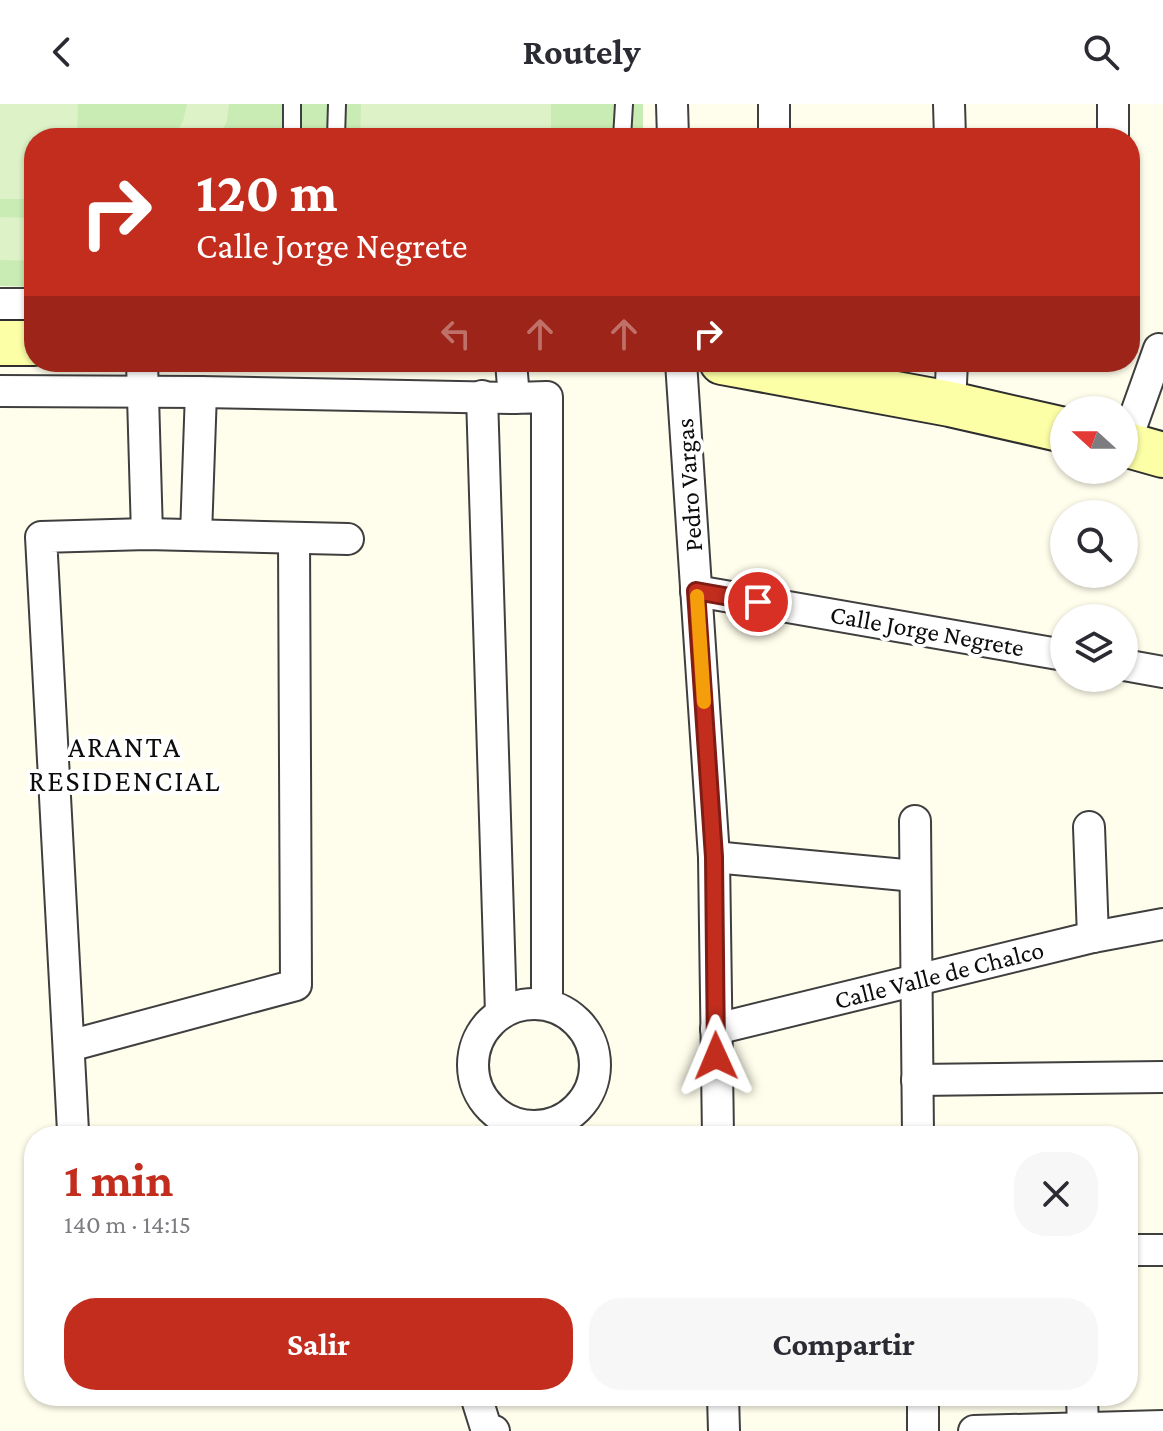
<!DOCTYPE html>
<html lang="es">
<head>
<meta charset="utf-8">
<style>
  :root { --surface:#fff; --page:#f7f7f7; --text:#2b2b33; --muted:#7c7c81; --accent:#c32d1e }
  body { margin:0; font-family:"Crimson Pro",serif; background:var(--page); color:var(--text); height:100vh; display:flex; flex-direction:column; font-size:30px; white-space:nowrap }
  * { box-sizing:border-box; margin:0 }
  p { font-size:26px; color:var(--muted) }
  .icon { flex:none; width:44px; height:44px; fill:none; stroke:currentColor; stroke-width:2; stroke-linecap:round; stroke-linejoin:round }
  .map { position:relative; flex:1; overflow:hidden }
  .side { position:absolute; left:24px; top:1022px; width:1114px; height:280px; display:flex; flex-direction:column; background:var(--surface); border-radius:32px; box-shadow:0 2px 6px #0004 }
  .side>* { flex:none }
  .guide { position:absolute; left:24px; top:24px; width:1116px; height:244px; border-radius:32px; box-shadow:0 2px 6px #0004; background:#c32d1e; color:#fff; overflow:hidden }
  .needle { width:52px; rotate:291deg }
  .controls { position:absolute; left:1050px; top:292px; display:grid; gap:16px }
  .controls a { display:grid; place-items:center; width:88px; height:88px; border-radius:50%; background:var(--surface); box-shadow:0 2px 6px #0004; font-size:40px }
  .pin { position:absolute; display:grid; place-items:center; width:68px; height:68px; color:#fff; margin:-34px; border:4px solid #fff; border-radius:50%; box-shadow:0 2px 8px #0007 }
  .me { position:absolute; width:88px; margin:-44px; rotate:359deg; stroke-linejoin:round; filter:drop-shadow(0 0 6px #0008) }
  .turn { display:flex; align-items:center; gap:28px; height:168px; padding:0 40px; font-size:36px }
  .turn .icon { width:104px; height:104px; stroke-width:2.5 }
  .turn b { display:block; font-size:56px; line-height:68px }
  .lanes { display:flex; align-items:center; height:76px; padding:0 40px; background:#0003; justify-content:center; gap:40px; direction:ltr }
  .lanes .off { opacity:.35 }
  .round { display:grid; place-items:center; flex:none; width:84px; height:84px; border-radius:32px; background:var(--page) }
  .head { display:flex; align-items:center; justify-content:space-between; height:136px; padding:0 40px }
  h1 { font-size:48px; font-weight:700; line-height:60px; color:var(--accent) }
  .action { display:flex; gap:16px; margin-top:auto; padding:16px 40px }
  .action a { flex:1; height:92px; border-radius:32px; background:var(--accent); color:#fff; font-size:32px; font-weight:700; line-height:92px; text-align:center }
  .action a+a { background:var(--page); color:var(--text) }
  header { display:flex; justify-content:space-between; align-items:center; height:104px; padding:0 40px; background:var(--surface); font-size:36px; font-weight:700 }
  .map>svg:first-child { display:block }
</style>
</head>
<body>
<header><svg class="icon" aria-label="back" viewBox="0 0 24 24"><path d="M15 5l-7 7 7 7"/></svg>Routely<svg class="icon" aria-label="search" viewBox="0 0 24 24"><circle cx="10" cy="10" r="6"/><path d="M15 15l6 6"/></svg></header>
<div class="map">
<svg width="1163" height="1327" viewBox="0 0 1163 1327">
  <rect width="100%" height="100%" fill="#fffeec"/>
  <path fill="#c9ebb4" d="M0 0H643V34H34V183L0 182Z"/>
  <g fill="#ddf2c6">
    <path d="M0 0H78L77 34H34V95H0Z"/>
    <path d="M187 0H229L227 17 219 34H173L183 17Z"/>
    <path d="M361 0H551V34H360Z"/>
    <path d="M0 113 34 114V157L0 156Z"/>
  </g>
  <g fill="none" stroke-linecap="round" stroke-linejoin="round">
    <defs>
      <g id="lane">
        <path d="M292 34V0"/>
        <path d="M336 34 337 0"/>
        <path d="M622 34 624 0"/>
      </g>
      <g id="street">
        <path d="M672 0 673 34"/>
        <path d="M774 0V34"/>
        <path d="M949 0 950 34"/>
        <path d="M1113 34V0"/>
        <path d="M0 200H34"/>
        <path d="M142 258 147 430"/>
        <path d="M511 258 514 294"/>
        <path d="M681 258 714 753 718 1032"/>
        <path d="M0 287 201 288 514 294 547 293V900"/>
        <path d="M482 292 501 909"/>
        <path d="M950 300 952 258"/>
        <path d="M1125 340 1159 245"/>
        <path d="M196 431 201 288"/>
        <path d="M696 487 1064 551"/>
        <path d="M1124 561 1163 568"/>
        <path d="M915 717 918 1032"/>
        <path d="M1089 723 1093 833"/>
        <path d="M714 753 915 772"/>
        <circle cx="534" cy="961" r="61"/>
        <path d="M716 925 1093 833 1163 820"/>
        <path d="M69 942 296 881 294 434"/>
        <path d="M917 976 1163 973"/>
        <path d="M73 1027 41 433 147 430 348 435"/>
        <path d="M1128 1146H1163"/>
        <path d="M476 1292 486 1324 494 1327"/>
        <path d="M723 1292 724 1327"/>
        <path d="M923 1292V1327"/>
        <path d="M1082 1292 1083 1324"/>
        <path d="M974 1327 1163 1322"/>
      </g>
      <g id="secondary">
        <path d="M0 239H34"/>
        <path d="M722 258 950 300 1064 326"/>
        <path d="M1124 340 1163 351"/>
      </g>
    </defs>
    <use href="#lane" stroke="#3f3f3f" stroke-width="20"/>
    <use href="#street" stroke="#3f3f3f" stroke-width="34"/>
    <use href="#secondary" stroke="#2e2e2e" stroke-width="48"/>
    <use href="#lane" stroke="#fff" stroke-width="16"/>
    <use href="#street" stroke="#fff" stroke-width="30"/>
    <use href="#secondary" stroke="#fdffa7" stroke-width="44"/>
  </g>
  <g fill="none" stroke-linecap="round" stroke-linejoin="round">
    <defs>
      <path id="route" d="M716 952 714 753 696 487 758 498"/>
    </defs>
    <use href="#route" stroke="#7f1d14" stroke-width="20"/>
    <use href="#route" stroke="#c32d1e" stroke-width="14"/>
    <path stroke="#f59e0b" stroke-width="14" d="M697 492 704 598"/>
  </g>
  <g text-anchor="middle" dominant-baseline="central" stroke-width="8" stroke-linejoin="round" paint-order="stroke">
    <g font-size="26" fill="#0c0c0c" stroke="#fff">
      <text transform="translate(689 381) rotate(-94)">Pedro Vargas</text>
      <text transform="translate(927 527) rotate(10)">Calle Jorge Negrete</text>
      <text transform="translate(939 871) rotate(-14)">Calle Valle de Chalco</text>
    </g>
    <g font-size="30" letter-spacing="2" fill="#0c0c0c" stroke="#fff">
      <text x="125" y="642">ARANTA<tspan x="125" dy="34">RESIDENCIAL</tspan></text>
    </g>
  </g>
</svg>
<div class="controls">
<a><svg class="needle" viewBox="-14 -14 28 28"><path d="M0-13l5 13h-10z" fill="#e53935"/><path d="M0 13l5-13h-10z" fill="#7c7c81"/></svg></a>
<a><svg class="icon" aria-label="search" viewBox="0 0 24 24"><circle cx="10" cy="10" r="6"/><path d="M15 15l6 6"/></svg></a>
<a><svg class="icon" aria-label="layers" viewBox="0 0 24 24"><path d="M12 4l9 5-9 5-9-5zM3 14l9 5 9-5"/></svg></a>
</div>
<div class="pin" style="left:758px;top:498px;background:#d93025"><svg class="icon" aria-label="arrive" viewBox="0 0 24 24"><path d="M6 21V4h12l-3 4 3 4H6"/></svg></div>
<svg class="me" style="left:716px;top:952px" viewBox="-20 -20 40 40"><path d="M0-17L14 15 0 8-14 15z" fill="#c32d1e" stroke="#fff" stroke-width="4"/></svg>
<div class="guide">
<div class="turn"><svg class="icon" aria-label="right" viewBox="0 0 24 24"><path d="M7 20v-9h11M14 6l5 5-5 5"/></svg><div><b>120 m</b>Calle Jorge Negrete</div></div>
<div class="lanes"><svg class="icon off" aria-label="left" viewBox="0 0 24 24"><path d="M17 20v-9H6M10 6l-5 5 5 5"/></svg><svg class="icon off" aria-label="ahead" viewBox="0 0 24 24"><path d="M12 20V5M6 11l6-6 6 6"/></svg><svg class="icon off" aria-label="ahead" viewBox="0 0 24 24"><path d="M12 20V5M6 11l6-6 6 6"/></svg><svg class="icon" aria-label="right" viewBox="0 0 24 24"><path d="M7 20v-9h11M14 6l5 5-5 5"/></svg></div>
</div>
<section class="side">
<div class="head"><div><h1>1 min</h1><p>140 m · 14:15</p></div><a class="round"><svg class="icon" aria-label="close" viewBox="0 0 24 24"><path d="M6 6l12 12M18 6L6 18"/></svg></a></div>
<div class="action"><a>Salir</a><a>Compartir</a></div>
</section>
</div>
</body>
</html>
